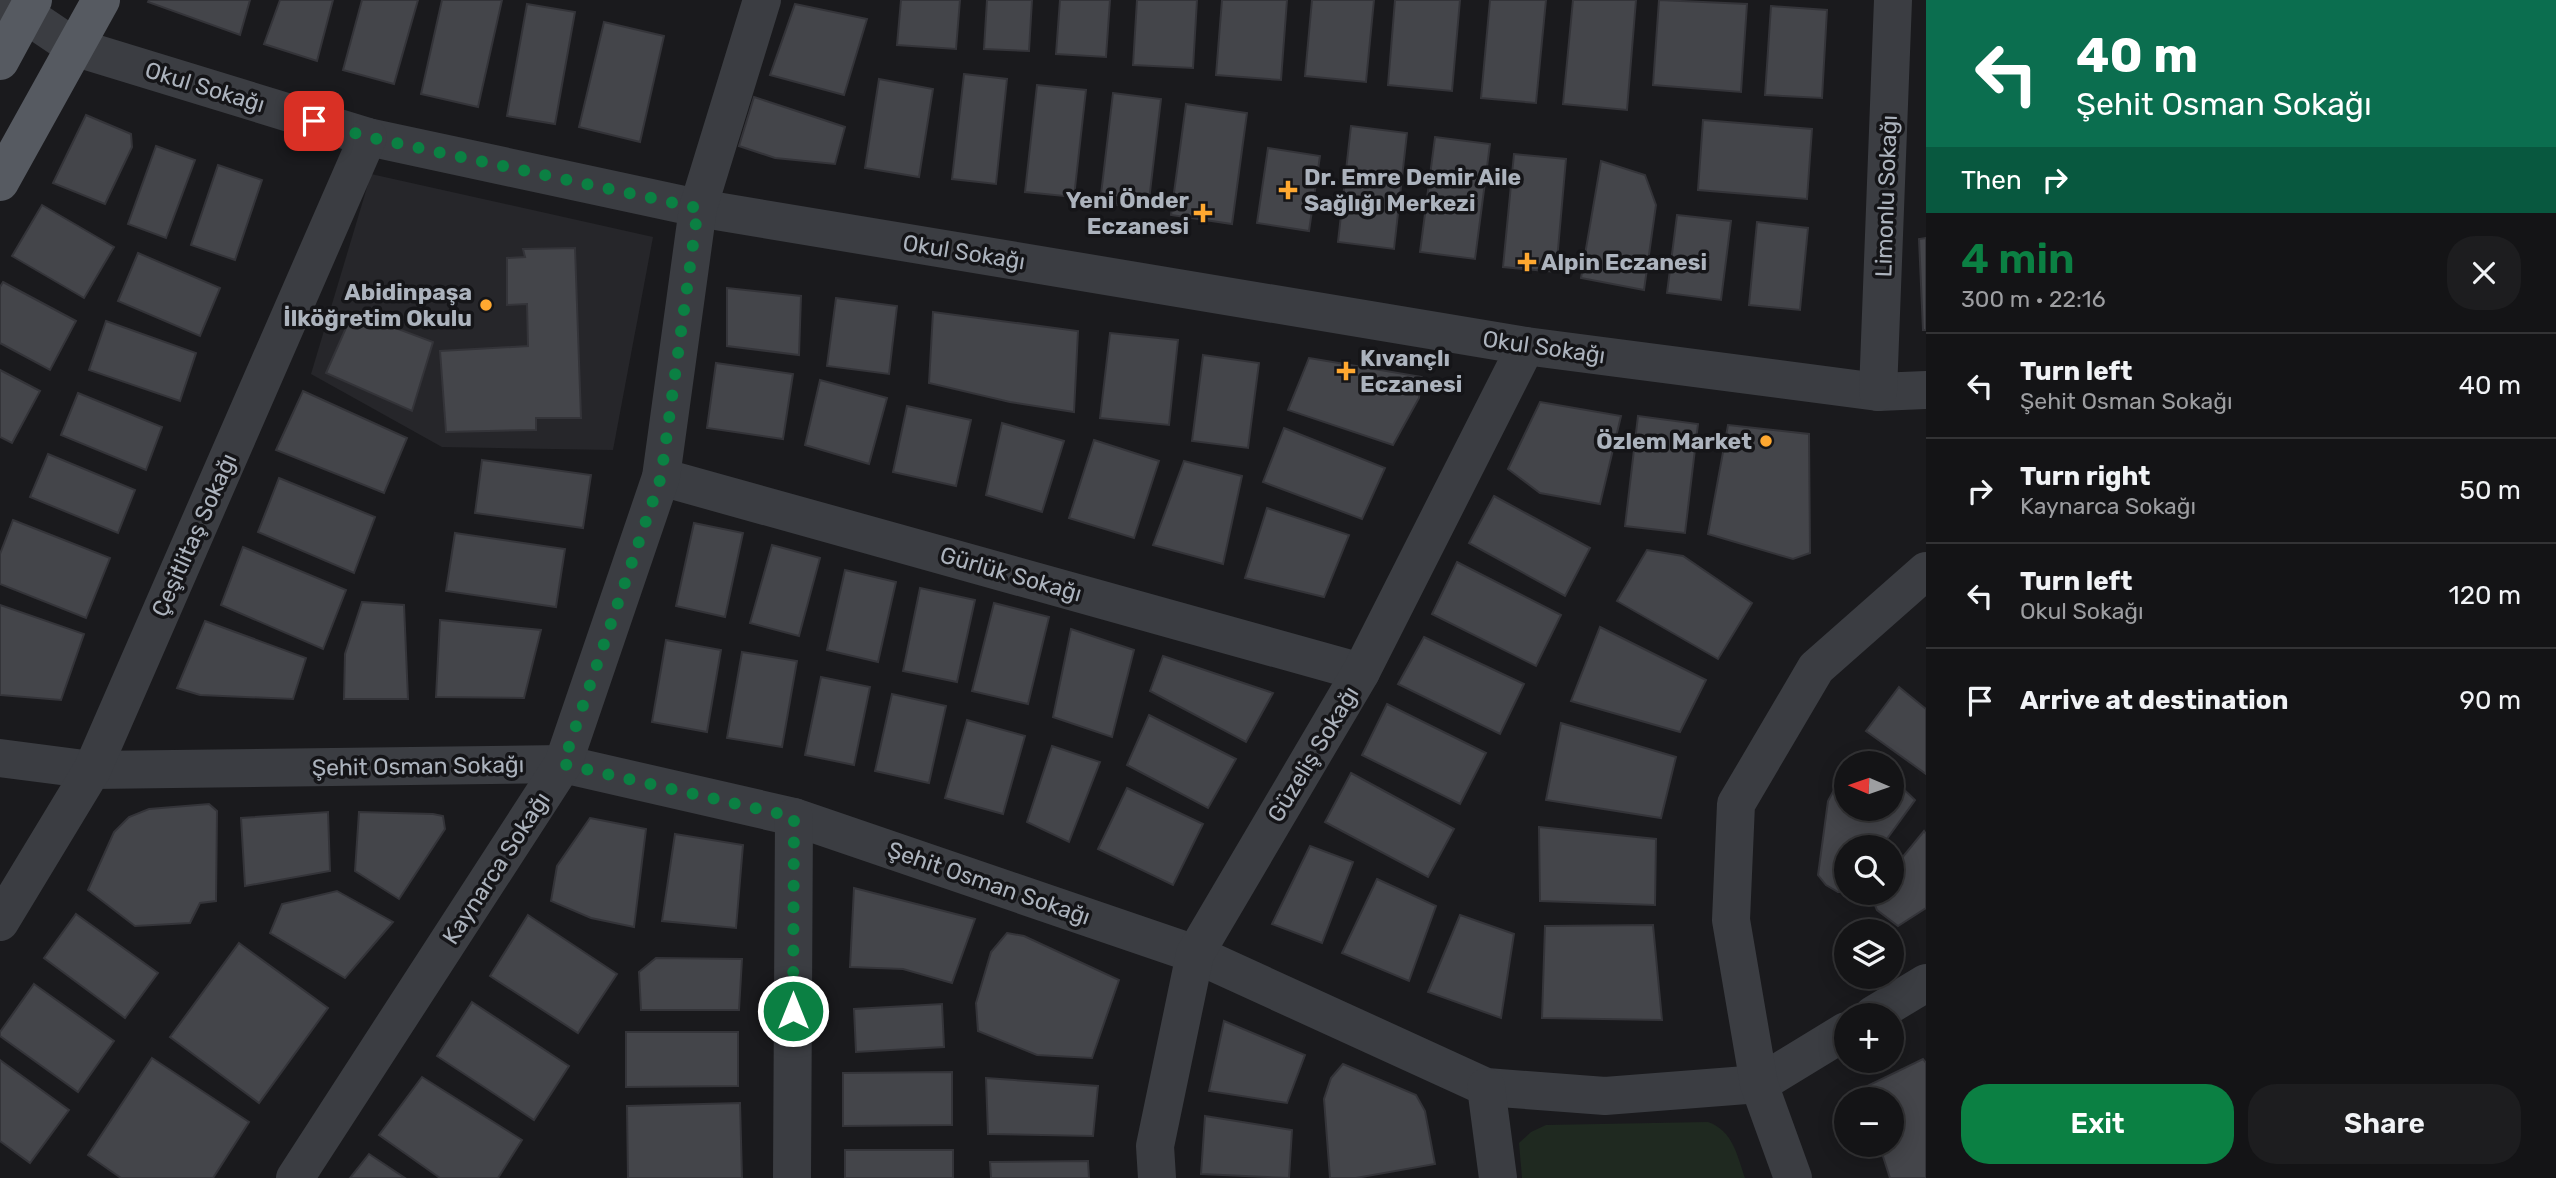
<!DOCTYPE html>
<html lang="en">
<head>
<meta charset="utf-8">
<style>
  :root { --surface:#141416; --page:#1d1d1f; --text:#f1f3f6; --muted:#9d9ea1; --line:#333335; --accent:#0b8043 }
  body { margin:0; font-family:Rubik,sans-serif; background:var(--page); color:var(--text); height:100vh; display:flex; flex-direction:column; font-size:26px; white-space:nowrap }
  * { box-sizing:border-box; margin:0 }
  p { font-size:23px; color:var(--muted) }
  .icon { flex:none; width:38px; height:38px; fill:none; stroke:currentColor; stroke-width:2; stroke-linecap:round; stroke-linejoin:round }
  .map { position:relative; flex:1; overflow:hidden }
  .panel { display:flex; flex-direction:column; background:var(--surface); width:630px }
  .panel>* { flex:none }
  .top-card { background:#0b6e4f; color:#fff; overflow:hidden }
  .needle { width:46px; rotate:272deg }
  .buttons { position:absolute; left:1834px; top:751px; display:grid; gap:14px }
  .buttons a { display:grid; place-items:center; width:70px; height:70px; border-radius:50%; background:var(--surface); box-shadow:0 4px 18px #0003,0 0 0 2px var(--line); font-size:35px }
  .pin { position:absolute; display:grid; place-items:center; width:60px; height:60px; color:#fff; margin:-30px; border-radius:14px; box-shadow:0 4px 10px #0006 }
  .me { position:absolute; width:77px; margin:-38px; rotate:0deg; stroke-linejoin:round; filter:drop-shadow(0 0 5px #0008) }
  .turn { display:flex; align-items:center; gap:24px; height:147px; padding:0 35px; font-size:32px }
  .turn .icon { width:91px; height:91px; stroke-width:2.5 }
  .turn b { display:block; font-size:49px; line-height:60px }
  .then { display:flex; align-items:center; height:66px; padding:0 35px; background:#0003; gap:14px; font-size:26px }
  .round { display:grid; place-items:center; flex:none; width:74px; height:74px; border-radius:28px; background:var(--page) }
  .summary { display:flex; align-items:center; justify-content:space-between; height:119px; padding:0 35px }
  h1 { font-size:42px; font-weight:600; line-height:52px; color:var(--accent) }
  .cta { display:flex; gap:14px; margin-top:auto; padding:14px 35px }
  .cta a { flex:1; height:80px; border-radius:28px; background:var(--accent); color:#fff; font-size:28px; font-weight:600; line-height:80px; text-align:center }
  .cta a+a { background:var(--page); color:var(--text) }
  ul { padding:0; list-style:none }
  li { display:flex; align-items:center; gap:21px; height:105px; padding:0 35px; border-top:2px solid var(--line) }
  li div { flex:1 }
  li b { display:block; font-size:26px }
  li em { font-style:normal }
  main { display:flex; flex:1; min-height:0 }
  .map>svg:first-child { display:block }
</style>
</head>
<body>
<main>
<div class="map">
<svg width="1926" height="1178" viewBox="0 0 1926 1178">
  <rect width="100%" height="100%" fill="#1a1a1d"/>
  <path fill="#26262a" d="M371 174 653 237 613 450 442 447 311 374Z"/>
  <path fill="#1f2920" d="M1708 1122C1733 1131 1737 1155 1745 1178H1522L1519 1143 1531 1132 1546 1125Z"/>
  <g fill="#44454a" stroke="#343439" stroke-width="2">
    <path d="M149 0H250L240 35 148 2Z"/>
    <path d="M280 0H333L317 61 264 44Z"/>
    <path d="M362 0H418L394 84 343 70Z"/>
    <path d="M442 0H502L478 107 421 94Z"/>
    <path d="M901 0H960L956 49 897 45Z"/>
    <path d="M987 0H1032L1029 51 984 49Z"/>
    <path d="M1060 0H1110L1106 57 1056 54Z"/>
    <path d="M1137 0H1197L1193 68 1133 65Z"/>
    <path d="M1222 0H1287L1281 80 1216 75Z"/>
    <path d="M1312 0H1374L1366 82 1305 76Z"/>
    <path d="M1395 0H1460L1452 91 1388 85Z"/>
    <path d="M1490 0H1546L1536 103 1481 98Z"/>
    <path d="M1573 0H1636L1627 110 1563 104Z"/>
    <path d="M1659 0 1747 4 1741 92 1653 85Z"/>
    <path d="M527 4 575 12 555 124 507 116Z"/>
    <path d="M795 4 867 19 844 95 770 75Z"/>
    <path d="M1771 6 1827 10 1822 98 1765 95Z"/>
    <path d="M604 22 664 36 640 142 579 127Z"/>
    <path d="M964 74 1007 79 996 184 952 179Z"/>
    <path d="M879 79 933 89 919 177 865 168Z"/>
    <path d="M1037 85 1086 90 1074 197 1025 192Z"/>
    <path d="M1113 93 1161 99 1148 209 1100 203Z"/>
    <path d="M754 97 845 127 835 164 775 158 739 146Z"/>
    <path d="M1186 104 1247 113 1232 224 1171 215Z"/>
    <path d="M86 115 131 134 132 147 105 204 53 183Z"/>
    <path d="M1703 120 1812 129 1807 199 1698 190Z"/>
    <path d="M1351 126 1407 133 1394 249 1338 242Z"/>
    <path d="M1435 137 1490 144 1475 259 1420 252Z"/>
    <path d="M156 146 195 160 166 238 128 224Z"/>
    <path d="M1268 148 1320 156 1309 231 1257 223Z"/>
    <path d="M1514 154 1566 159 1556 272 1503 267Z"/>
    <path d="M1601 161 1645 175 1656 205 1644 290 1581 278Z"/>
    <path d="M218 165 262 180 235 260 191 245Z"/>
    <path d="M42 205 114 247 84 298 12 256Z"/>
    <path d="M1677 215 1731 221 1721 300 1667 293Z"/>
    <path d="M1757 222 1808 228 1800 310 1749 305Z"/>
    <path d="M1926 238V330H1923L1919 239Z"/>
    <path d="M575 248 581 418H536V430L446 432 440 351 528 346 527 304 507 305V258L525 257 523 249Z"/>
    <path d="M138 253 220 288 200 336 118 301Z"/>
    <path d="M3 282 76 321 50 370 0 343V287Z"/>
    <path d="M727 288 801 296 799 355 727 346Z"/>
    <path d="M836 298 897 306 889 374 827 366Z"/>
    <path d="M353 312 433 342 412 411 326 373Z"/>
    <path d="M933 312 1078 331 1074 412 1010 402 929 383Z"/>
    <path d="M106 321 196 353 180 401 89 370Z"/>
    <path d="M1110 333 1178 340 1169 425 1100 418Z"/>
    <path d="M1203 355 1259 363 1248 448 1192 441Z"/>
    <path d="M1309 358 1422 377 1419 398 1393 445 1288 410Z"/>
    <path d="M716 363 793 374 783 439 707 428Z"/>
    <path d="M0 370 40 391 12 443 0 437Z"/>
    <path d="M820 380 887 398 869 464 805 445Z"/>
    <path d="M303 391 407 438 384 493 276 450Z"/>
    <path d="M78 393 162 427 146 470 61 435Z"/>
    <path d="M1540 402 1621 416 1600 504 1540 493 1508 469Z"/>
    <path d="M907 406 971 420 956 486 893 472Z"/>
    <path d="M1638 416 1698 424 1685 533 1625 526Z"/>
    <path d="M1002 423 1064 441 1042 512 986 495Z"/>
    <path d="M1728 425 1809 434 1810 553 1793 559 1708 534Z"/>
    <path d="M1284 428 1385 468 1362 519 1263 482Z"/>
    <path d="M1094 440 1159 461 1134 538 1069 518Z"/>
    <path d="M48 454 135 490 118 533 30 497Z"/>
    <path d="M482 460 591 475 583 528 475 513Z"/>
    <path d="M1184 461 1242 476 1223 564 1153 545Z"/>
    <path d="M279 478 375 517 354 573 258 532Z"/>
    <path d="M1494 496 1590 548 1565 596 1469 543Z"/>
    <path d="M1267 508 1349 535 1324 597 1245 578Z"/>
    <path d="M13 520 110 558 86 618 0 584V554Z"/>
    <path d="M694 523 743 533 725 617 676 606Z"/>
    <path d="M455 533 565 549 556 607 446 591Z"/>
    <path d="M772 545 820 558 799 636 750 623Z"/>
    <path d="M243 547 346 590 323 649 221 605Z"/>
    <path d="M1647 550 1683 556 1752 603 1718 659 1617 601Z"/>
    <path d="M1457 562 1561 615 1536 666 1432 614Z"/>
    <path d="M845 570 896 582 878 662 827 650Z"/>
    <path d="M920 588 975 600 957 682 903 671Z"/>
    <path d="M362 602 404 605 408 699H344L345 654Z"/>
    <path d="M994 603 1049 617 1028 704 972 691Z"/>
    <path d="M0 605 84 634 61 700 0 695Z"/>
    <path d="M440 620 541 630 524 698 436 697Z"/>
    <path d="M205 621 306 658 293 699 200 695 177 688Z"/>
    <path d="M1600 627 1706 680 1680 732 1571 701Z"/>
    <path d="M1071 629 1134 650 1112 737 1053 717Z"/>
    <path d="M1424 637 1524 684 1500 734 1398 684Z"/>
    <path d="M666 640 721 650 707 732 652 722Z"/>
    <path d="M742 652 797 661 782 747 727 738Z"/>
    <path d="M1163 656 1273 693 1246 742 1150 691Z"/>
    <path d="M821 677 870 687 854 765 805 755Z"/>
    <path d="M1899 687 1926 709V774L1866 731Z"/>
    <path d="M892 694 946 706 929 783 875 771Z"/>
    <path d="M1387 704 1486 753 1460 804 1362 755Z"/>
    <path d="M1149 715 1236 759 1208 808 1127 765Z"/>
    <path d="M967 720 1025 736 1003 814 945 798Z"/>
    <path d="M1561 723 1676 757 1661 818 1546 800Z"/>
    <path d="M1052 746 1100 762 1069 842 1027 822Z"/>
    <path d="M1858 753 1872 763H1848Z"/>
    <path d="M1846 765V808H1892V778L1915 800 1881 847H1846V892H1838L1826 885 1818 875 1828 801 1840 779V771Z"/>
    <path d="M1351 773 1454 829 1428 877 1325 822Z"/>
    <path d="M1127 788 1203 824 1173 885 1098 849Z"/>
    <path d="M209 804 217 811 216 901 200 903 190 923 135 926 88 890 114 832 129 817 149 809Z"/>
    <path d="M328 812 330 871 245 886 241 818Z"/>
    <path d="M359 812 433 814 443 816 445 829 399 899 355 871Z"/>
    <path d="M590 818 646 829 634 927 591 918 551 901 557 866Z"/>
    <path d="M1539 827 1656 839 1655 905 1540 901Z"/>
    <path d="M1924 831 1926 834V908L1898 926 1877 910 1872 898 1876 892H1892V870Z"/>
    <path d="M675 834 743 845 736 928 662 921Z"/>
    <path d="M1310 846 1353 862 1322 943 1272 924Z"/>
    <path d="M1377 879 1436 906 1409 981 1342 953Z"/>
    <path d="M854 888 975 919 952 983 903 969 850 967Z"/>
    <path d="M337 891 393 922 345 978 270 933 282 904Z"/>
    <path d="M76 914 158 973 125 1018 44 958Z"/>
    <path d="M528 915 617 974 578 1033 490 976Z"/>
    <path d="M1460 915 1514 934 1501 1018 1428 992Z"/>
    <path d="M1653 925 1662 1020 1542 1018 1545 926Z"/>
    <path d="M1007 933 1024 936 1119 980 1092 1058 1037 1055 978 1031 976 1003 991 952Z"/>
    <path d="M239 943 328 1008 259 1103 170 1037Z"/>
    <path d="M656 958 742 959 739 1010H641L639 972Z"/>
    <path d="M34 984 114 1041 78 1092 0 1036V1032Z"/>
    <path d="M472 1002 569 1066 534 1120 437 1056Z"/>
    <path d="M942 1004 944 1047 856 1052 854 1009Z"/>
    <path d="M1224 1021 1305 1055 1287 1103 1209 1091Z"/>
    <path d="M626 1032H738V1086L626 1087Z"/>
    <path d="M152 1058 249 1122 213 1178H121L88 1155Z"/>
    <path d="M1923 1059 1926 1063V1178H1890L1879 1144H1892V1099H1864L1861 1089Z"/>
    <path d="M0 1060 69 1110 30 1163 0 1141Z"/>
    <path d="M1343 1064 1416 1095 1425 1111 1435 1164 1356 1178H1330L1324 1099 1331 1078Z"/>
    <path d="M952 1072V1125L843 1126V1073Z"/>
    <path d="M422 1077 522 1140 498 1178H440L379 1135Z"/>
    <path d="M986 1078 1098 1086 1093 1136 988 1134Z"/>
    <path d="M740 1103 742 1178H628L627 1106Z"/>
    <path d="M1205 1116 1292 1130 1289 1178 1201 1174Z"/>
    <rect x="845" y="1150" width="108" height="28"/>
    <path d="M369 1154 405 1178H350Z"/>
    <path d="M1088 1161 1089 1178H991L990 1162Z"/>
  </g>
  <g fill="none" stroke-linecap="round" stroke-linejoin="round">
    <g stroke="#3b3d42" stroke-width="38">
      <path d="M0 3 25 14 74 47 368 137 698 208 1526 346 1878 392 1926 390"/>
      <path d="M1878 392 1893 0"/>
      <path d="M661 477 1361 672"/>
      <path d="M0 758 92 770 563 764 794 817 1195 954 1486 1087 1605 1096 1759 1084 1846 1031"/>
      <path d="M0 922 92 770 368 137"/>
      <path d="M1873 1015 1926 983"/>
      <path d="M1486 1087 1498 1178"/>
      <path d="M295 1178 563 764 661 477 698 208 762 0"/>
      <path d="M792 1178 794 817"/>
      <path d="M1157 1178 1155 1146 1195 954 1361 672 1526 346"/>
      <path d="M1793 1178 1759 1084 1731 920 1736 804 1816 668 1926 571"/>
    </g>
    <g stroke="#565a61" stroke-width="38">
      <path d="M0 61 33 0"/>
      <path d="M0 182 101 0"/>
    </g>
  </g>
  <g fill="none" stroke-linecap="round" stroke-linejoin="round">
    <path stroke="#0b8043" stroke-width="12" stroke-dasharray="0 21.6" d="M314 121 368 137 698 208 661 477 563 764 794 817 793 1011"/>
  </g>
  <g fill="#ffa830" stroke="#151518" stroke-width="2.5">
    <path d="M1284.5 179.5h7v7h7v7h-7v7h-7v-7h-7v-7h7z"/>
    <path d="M1199.5 202.5h7v7h7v7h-7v7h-7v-7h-7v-7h7z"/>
    <path d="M1523.5 251.5h7v7h7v7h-7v7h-7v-7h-7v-7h7z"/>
    <circle cx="486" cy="305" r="7"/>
    <path d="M1342.5 360.5h7v7h7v7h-7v7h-7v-7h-7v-7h7z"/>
    <circle cx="1766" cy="441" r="7"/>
  </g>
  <g text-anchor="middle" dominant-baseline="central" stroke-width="7" stroke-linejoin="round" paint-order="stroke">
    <g font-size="23" fill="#acb3bd" stroke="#151518">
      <text transform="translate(205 87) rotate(17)">Okul Sokağı</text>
      <text transform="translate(1886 196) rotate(-88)">Limonlu Sokağı</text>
      <text transform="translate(964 252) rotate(9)">Okul Sokağı</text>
      <text transform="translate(1544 347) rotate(8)">Okul Sokağı</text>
      <text transform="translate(194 535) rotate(-66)">Çeşitlitaş Sokağı</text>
      <text transform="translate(1011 574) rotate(16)">Gürlük Sokağı</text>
      <text transform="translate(1313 754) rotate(-59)">Güzeliş Sokağı</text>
      <text transform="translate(418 766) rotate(-1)">Şehit Osman Sokağı</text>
      <text transform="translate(496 868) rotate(-57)">Kaynarca Sokağı</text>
      <text transform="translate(989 883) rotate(19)">Şehit Osman Sokağı</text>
    </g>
    <g font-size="23" font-weight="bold" fill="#acb3bd" stroke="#151518" text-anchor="start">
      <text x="1304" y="177">Dr. Emre Demir Aile<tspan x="1304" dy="26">Sağlığı Merkezi</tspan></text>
      <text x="1189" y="200" text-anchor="end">Yeni Önder<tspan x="1189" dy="26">Eczanesi</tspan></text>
      <text x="1541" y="262">Alpin Eczanesi</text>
      <text x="472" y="292" text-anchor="end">Abidinpaşa<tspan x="472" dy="26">İlköğretim Okulu</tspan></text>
      <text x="1360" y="358">Kıvançlı<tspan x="1360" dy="26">Eczanesi</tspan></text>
      <text x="1752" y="441" text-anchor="end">Özlem Market</text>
    </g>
  </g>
</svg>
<div class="buttons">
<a><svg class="needle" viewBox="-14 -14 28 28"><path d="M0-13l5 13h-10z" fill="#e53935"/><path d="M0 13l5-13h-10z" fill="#9d9ea1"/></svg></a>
<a><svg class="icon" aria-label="search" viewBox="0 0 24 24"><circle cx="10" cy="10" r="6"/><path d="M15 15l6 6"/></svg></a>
<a><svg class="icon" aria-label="layers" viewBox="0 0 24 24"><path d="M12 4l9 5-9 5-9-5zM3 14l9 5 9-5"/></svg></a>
<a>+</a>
<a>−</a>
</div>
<div class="pin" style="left:314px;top:121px;background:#d93025"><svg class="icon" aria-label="arrive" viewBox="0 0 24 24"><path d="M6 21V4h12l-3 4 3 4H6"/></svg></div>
<svg class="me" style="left:793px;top:1011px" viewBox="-20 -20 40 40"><circle r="17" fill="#0b8043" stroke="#fff" stroke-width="3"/><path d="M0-11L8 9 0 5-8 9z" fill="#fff"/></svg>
</div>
<section class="panel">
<div class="top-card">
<div class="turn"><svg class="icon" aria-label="left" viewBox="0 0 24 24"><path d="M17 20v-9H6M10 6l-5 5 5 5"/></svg><div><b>40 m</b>Şehit Osman Sokağı</div></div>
<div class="then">Then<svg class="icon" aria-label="right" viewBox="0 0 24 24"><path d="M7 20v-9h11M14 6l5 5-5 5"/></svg></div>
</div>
<div class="summary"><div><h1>4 min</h1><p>300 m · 22:16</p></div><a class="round"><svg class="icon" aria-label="close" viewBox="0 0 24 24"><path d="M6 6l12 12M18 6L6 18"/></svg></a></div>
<ul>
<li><svg class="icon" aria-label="left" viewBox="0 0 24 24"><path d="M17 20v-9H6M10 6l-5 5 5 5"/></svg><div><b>Turn left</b><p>Şehit Osman Sokağı</p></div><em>40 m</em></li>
<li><svg class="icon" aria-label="right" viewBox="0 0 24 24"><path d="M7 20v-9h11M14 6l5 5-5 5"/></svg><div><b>Turn right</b><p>Kaynarca Sokağı</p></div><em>50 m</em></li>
<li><svg class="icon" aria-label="left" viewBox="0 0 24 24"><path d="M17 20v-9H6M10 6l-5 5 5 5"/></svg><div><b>Turn left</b><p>Okul Sokağı</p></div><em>120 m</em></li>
<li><svg class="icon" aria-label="arrive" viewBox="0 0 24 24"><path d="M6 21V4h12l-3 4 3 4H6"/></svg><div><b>Arrive at destination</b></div><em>90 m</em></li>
</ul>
<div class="cta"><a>Exit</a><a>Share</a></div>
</section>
</main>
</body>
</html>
